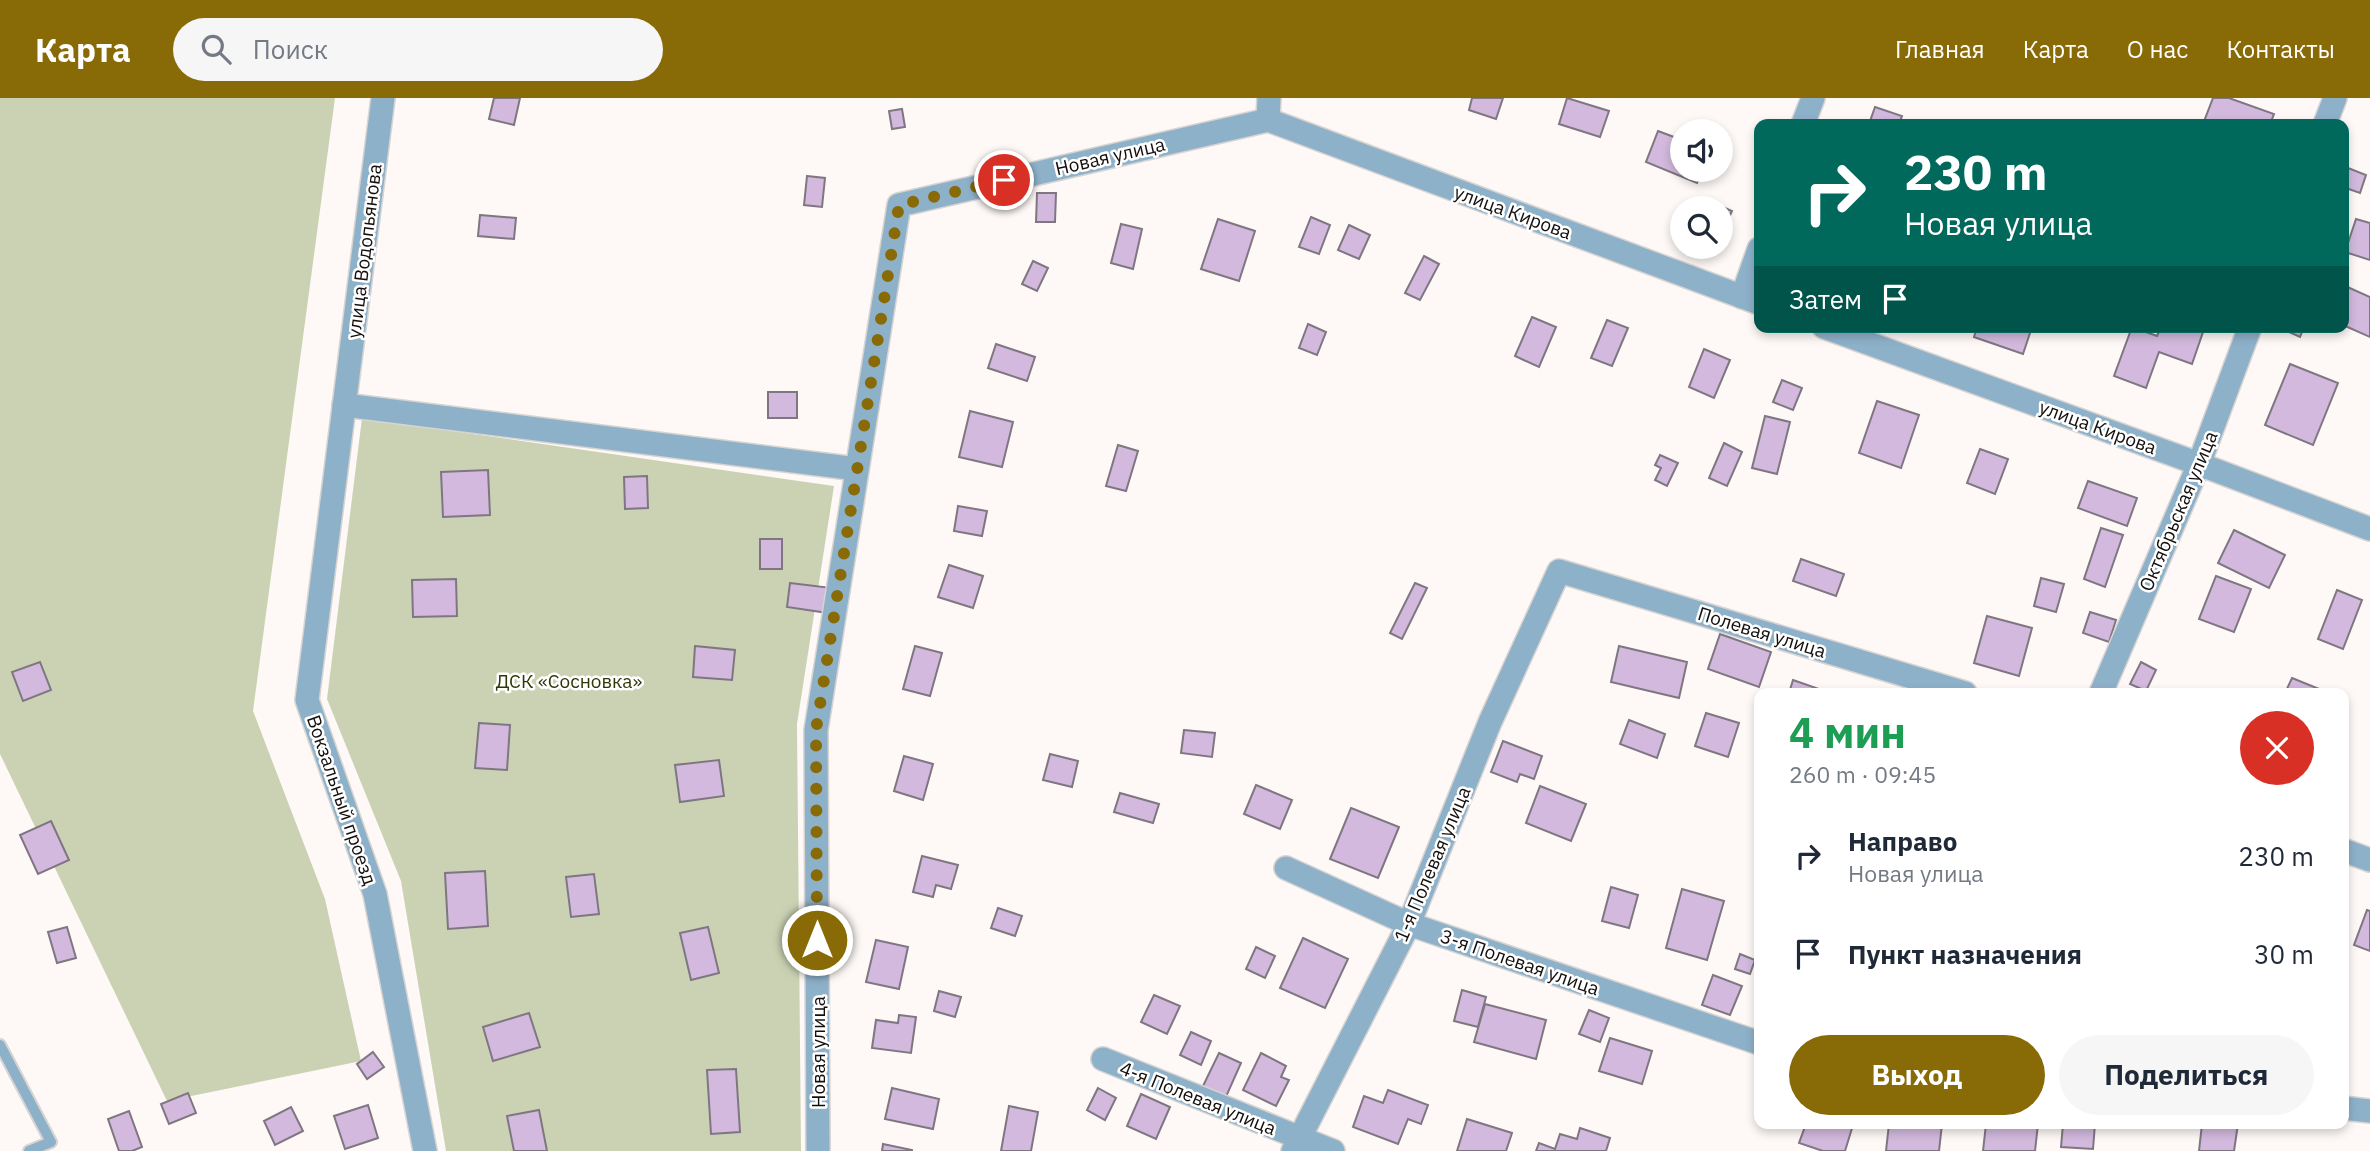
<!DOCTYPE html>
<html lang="ru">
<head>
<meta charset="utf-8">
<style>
  :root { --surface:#fff; --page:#f6f6f7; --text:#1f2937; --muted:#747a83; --accent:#886a07 }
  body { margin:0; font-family:"IBM Plex Sans",sans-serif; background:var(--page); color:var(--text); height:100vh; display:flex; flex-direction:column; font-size:26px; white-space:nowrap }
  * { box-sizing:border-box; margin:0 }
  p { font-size:23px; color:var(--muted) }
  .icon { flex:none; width:38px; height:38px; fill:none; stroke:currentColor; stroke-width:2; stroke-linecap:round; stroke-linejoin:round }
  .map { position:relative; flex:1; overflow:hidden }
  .drawer { position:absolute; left:1754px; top:590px; width:595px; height:441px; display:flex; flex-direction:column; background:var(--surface); border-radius:14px; box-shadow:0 4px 10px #0003 }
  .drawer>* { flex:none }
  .guide { position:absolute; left:1754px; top:21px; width:595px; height:214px; border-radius:14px; box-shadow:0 4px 10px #0003; background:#00695c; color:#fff; overflow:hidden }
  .controls { position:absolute; left:1670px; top:21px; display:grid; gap:14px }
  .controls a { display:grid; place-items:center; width:63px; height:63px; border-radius:50%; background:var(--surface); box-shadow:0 4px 10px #0003; font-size:35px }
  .pin { position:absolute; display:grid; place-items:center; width:60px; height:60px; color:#fff; margin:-30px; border:4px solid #fff; border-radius:50%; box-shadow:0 2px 7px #0007 }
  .me { position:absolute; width:77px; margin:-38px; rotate:0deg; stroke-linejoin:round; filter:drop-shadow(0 0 5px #0008) }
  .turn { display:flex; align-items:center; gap:24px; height:147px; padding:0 35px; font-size:32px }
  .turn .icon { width:91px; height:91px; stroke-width:2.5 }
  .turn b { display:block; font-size:49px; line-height:60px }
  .then { display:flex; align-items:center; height:66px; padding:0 35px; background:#0003; gap:14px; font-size:26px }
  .round { display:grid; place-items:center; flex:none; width:74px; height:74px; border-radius:37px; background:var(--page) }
  .head { display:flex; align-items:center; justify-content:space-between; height:119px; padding:0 35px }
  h1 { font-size:42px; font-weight:700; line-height:52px; color:#1e9e55 }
  .primary-button { display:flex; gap:14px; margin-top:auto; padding:14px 35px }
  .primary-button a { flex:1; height:80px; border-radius:42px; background:var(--accent); color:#fff; font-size:28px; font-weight:700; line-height:80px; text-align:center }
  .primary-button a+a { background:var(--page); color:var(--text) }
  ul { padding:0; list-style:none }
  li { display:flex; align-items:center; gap:21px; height:98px; padding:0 35px }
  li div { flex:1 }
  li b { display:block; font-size:26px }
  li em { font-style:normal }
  header { display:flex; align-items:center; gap:42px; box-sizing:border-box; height:98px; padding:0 35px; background:var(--accent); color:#fff }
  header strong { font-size:33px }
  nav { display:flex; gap:38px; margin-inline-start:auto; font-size:24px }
  .search { width:490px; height:63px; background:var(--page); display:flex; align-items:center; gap:18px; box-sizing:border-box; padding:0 24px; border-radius:38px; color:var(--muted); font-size:26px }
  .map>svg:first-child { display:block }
</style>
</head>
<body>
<header>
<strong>Карта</strong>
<div class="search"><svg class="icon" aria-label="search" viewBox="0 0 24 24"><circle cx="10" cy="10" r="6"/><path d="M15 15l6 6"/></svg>Поиск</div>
<nav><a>Главная</a><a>Карта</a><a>О нас</a><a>Контакты</a></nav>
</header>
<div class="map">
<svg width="2370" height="1053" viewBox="0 0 2370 1053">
  <rect width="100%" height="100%" fill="#fef9f6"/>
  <g fill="#cbd2b4">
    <path d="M0 0H335L253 613 325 801 361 963 167 1003 0 656Z"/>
    <path d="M362 320 834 388 797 626 801 1053H446L401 783 327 601Z"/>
  </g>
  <g fill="#d2b9dd" stroke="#7e7781" stroke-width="2">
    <path d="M494 0H520L514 27 489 21Z"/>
    <path d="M1472 0H1503L1496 21 1469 12Z"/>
    <path d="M1567 0 1609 13 1600 39 1559 26Z"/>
    <path d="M2213 0H2229L2274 16 2270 26H2203Z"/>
    <path d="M1875 9 1902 18 1899 26H1869Z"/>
    <path d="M902 11 905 29 892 31 889 13Z"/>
    <path d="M1658 33 1682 42V72H1702L1697 85 1646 64Z"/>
    <path d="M2343 68 2366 77 2360 95 2343 89Z"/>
    <path d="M807 78 825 80 822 109 804 107Z"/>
    <path d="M1037 95H1056L1055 124H1036Z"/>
    <path d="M1709 103 1732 113 1720 139V110H1706Z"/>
    <path d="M480 117 516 120 514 141 478 138Z"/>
    <path d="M1311 119 1330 127 1319 156 1299 149Z"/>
    <path d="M1218 121 1255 133 1239 183 1201 171Z"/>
    <path d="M2356 121 2370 125V162L2345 154Z"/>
    <path d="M1121 126 1142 131 1133 171 1111 165Z"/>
    <path d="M1349 127 1370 137 1359 161 1338 152Z"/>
    <path d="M1424 158 1439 166 1420 202 1405 195Z"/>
    <path d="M1033 163 1048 170 1037 193 1022 186Z"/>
    <path d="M2343 187 2370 199V239L2343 227Z"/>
    <path d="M1532 219 1556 229 1539 269 1515 258Z"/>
    <path d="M1607 222 1628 230 1612 268 1591 260Z"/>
    <path d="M1308 226 1326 234 1317 257 1299 250Z"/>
    <path d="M1977 229H2032L2023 256 1974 239Z"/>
    <path d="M2132 229 2157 238 2161 229H2189L2203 234 2192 266 2159 254 2146 290 2114 278Z"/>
    <path d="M2278 229H2304L2300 239Z"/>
    <path d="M996 246 1035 259 1027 283 988 270Z"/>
    <path d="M1704 251 1730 262 1714 300 1689 289Z"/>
    <path d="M2290 266 2338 285 2313 347 2265 327Z"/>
    <path d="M1782 282 1802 290 1793 312 1773 304Z"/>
    <rect x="768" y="294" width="29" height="26"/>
    <path d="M1877 303 1919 317 1901 370 1859 355Z"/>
    <path d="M970 313 1013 324 1002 369 959 359Z"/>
    <path d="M1765 318 1790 324 1777 376 1752 370Z"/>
    <path d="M1724 345 1742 354 1727 388 1709 380Z"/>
    <path d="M1118 347 1138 353 1126 393 1106 388Z"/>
    <path d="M1980 351 2008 361 1995 396 1967 385Z"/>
    <path d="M1660 357 1678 365 1667 388 1655 382 1661 370 1655 367Z"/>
    <path d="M488 372 490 417 443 419 441 374Z"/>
    <path d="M647 378 648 410 625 411 624 379Z"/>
    <path d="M2088 383 2137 400 2127 428 2078 410Z"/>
    <path d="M958 408 987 413 982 438 954 433Z"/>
    <path d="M2101 430 2123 437 2105 489 2084 481Z"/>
    <path d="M2234 432 2285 457 2269 490 2218 465Z"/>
    <rect x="760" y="441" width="22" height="30"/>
    <path d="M1801 461 1844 476 1836 498 1793 483Z"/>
    <path d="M949 467 983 478 973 510 938 499Z"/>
    <path d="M2216 478 2251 491 2234 534 2199 521Z"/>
    <path d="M2041 480 2064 486 2056 514 2034 508Z"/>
    <path d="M456 481 457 518 413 519 412 482Z"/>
    <path d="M790 485 832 490 828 515 787 509Z"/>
    <path d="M1415 485 1427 490 1402 541 1390 535Z"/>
    <path d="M2337 492 2362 502 2343 551 2318 541Z"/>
    <path d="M2090 514 2116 522 2109 544 2083 535Z"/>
    <path d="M1987 518 2032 530 2019 578 1974 565Z"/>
    <path d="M1720 536 1771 554 1759 589 1708 571Z"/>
    <path d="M695 548 735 552 732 582 693 579Z"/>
    <path d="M915 548 942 555 930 598 903 591Z"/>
    <path d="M1619 548 1687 564 1679 600 1611 584Z"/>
    <path d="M40 564 51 592 23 603 12 574Z"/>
    <path d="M2141 564 2156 572 2146 593 2130 586Z"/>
    <path d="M2292 580 2324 593V595H2285Z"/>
    <path d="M1793 582 1822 592 1821 595H1789Z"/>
    <path d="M1706 615 1739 625 1728 659 1695 648Z"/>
    <path d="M1629 622 1665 636 1657 660 1620 646Z"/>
    <path d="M479 625 510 627 507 672 475 670Z"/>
    <path d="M1184 632 1215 635 1212 659 1181 655Z"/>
    <path d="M1503 643 1542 658 1534 681 1520 676 1517 684 1491 674Z"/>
    <path d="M1050 656 1078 663 1072 689 1043 682Z"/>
    <path d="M904 658 933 666 923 702 894 693Z"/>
    <path d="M719 662 724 698 680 704 675 667Z"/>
    <path d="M1256 687 1292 702 1280 731 1244 716Z"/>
    <path d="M1540 688 1586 706 1571 743 1526 725Z"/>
    <path d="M1120 695 1159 706 1153 725 1114 714Z"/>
    <path d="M1351 710 1399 729 1378 780 1330 761Z"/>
    <path d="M51 723 69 762 38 776 20 737Z"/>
    <path d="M922 758 958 767 951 791 936 787 933 799 913 794Z"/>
    <path d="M485 773 488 828 448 831 445 775Z"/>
    <path d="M594 776 599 816 571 819 566 779Z"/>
    <path d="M1611 789 1638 797 1629 830 1602 823Z"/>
    <path d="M1682 791 1724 803 1707 862 1666 850Z"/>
    <path d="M998 810 1022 818 1015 838 991 830Z"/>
    <path d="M2367 812 2370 813V853L2354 847Z"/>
    <path d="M67 829 76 860 57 865 48 834Z"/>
    <path d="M708 829 719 875 691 882 680 835Z"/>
    <path d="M1303 840 1348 861 1325 910 1280 890Z"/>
    <path d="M876 842 908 849 899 891 866 884Z"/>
    <path d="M1256 849 1275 858 1265 880 1246 871Z"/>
    <path d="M1740 856 1755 862 1750 876 1735 871Z"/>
    <path d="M1713 877 1742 888 1730 917 1702 907Z"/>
    <path d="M1462 892 1486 899 1478 929 1454 923Z"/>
    <path d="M939 893 961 899 955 919 934 913Z"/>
    <path d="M1154 897 1180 908 1167 936 1141 924Z"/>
    <path d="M1485 906 1546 922 1536 961 1474 944Z"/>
    <path d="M1589 912 1609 920 1600 944 1579 936Z"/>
    <path d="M529 915 540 949 493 963 483 929Z"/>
    <path d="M899 917 916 919 911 955 872 950 876 922 898 925Z"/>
    <path d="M1191 934 1211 943 1201 967 1180 957Z"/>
    <path d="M1610 940 1652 953 1642 986 1599 973Z"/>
    <path d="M373 954 384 969 367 981 357 966Z"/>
    <path d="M1219 955 1241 965 1225 1001 1202 990Z"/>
    <path d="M1261 955 1286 968 1281 979 1289 982 1276 1008 1243 992Z"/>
    <path d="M736 971 740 1034 711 1036 707 972Z"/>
    <path d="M892 990 939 1001 933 1031 885 1021Z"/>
    <path d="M1098 990 1116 1000 1105 1022 1087 1012Z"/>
    <path d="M1388 992 1428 1007 1421 1026 1408 1021 1398 1046 1353 1029 1364 998 1383 1005Z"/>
    <path d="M188 995 196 1015 169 1026 161 1006Z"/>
    <path d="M1141 996 1170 1009 1156 1041 1127 1028Z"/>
    <path d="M368 1007 378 1040 345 1051 334 1018Z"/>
    <path d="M1009 1008 1038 1014 1031 1053H1001Z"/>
    <path d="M291 1009 303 1033 275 1047 264 1023Z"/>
    <path d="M539 1012 547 1053H514L507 1018Z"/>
    <path d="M129 1013 142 1049 132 1053H119L108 1021Z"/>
    <path d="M1467 1021 1512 1035 1506 1053H1457Z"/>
    <path d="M1806 1026 1853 1027 1845 1053H1823L1799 1045Z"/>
    <path d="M1889 1026H1942L1939 1053H1886Z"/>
    <path d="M1986 1026H2038L2035 1053H1983Z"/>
    <path d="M2063 1026H2095L2093 1051 2061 1049Z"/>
    <path d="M2202 1026H2238L2234 1053H2199Z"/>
    <path d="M1580 1030 1610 1040 1606 1053H1536L1539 1045 1555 1051 1560 1036 1577 1041Z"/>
    <path d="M883 1046 912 1052V1053H882Z"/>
  </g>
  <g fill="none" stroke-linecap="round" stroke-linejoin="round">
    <defs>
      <path id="service" d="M0 947 51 1044 29 1053"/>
      <g id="minor">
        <path d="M383 0 307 602 375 796 425 1053"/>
        <path d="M1268 22 1759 205"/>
        <path d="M1268 22 1269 0"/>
        <path d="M1803 26 1813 0"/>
        <path d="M2325 26 2335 0"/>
        <path d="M1742 199 1759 151"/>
        <path d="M1824 229 2199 366 2370 431"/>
        <path d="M344 307 857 371"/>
        <path d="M2101 595 2199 366 2250 229"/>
        <path d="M2343 752 2370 762"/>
        <path d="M1286 770 1409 826 1759 945"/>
        <path d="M1103 961 1333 1053"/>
        <path d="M2343 1010 2370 1013"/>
        <path d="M818 1053 816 632 899 107 1268 22"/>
        <path d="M1293 1053 1409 826 1490 624 1559 473 1965 595"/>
      </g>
    </defs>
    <use href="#service" stroke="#d8d4d1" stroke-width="14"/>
    <use href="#minor" stroke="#d8d4d1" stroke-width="26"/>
    <use href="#service" stroke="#8eb1ca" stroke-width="10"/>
    <use href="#minor" stroke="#8eb1ca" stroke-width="23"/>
  </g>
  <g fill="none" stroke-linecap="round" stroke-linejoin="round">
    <path stroke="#886a07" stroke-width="12" stroke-dasharray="0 21.6" d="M817 842 816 632 899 107 1004 82"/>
  </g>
  <g text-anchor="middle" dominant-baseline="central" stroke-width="5" stroke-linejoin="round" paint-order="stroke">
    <g font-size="19" fill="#130f0c" stroke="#fff">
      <text transform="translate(1110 58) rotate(-13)">Новая улица</text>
      <text transform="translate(1513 114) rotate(20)">улица Кирова</text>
      <text transform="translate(364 153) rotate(-83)">улица Водопьянова</text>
      <text transform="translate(2098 329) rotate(20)">улица Кирова</text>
      <text transform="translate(2178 413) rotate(-67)">Октябрьская улица</text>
      <text transform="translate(1762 534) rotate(17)">Полевая улица</text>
      <text transform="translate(342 702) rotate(71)">Вокзальный проезд</text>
      <text transform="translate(1432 766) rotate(-67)">1-я Полевая улица</text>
      <text transform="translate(1520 864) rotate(19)">3-я Полевая улица</text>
      <text transform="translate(818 954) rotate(-90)">Новая улица</text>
      <text transform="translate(1198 1000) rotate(22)">4-я Полевая улица</text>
    </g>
    <g font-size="19" fill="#303807" stroke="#fff">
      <text x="569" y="583">ДСК «Сосновка»</text>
    </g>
  </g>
</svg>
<div class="controls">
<a><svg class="icon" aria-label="sound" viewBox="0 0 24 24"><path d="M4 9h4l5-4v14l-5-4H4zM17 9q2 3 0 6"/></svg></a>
<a><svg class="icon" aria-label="search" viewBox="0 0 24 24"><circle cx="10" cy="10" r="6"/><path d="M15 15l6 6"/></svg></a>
</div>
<div class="pin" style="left:1004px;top:82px;background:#d93025"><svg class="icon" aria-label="arrive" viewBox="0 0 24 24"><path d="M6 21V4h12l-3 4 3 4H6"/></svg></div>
<svg class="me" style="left:817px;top:842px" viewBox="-20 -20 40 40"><circle r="17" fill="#886a07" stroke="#fff" stroke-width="3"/><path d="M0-11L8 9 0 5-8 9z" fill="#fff"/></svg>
<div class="guide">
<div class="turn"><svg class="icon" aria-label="right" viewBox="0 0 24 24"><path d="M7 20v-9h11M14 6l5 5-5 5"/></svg><div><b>230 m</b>Новая улица</div></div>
<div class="then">Затем<svg class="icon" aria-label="arrive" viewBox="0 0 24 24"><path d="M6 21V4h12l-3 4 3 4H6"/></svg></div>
</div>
<section class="drawer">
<div class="head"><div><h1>4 мин</h1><p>260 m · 09:45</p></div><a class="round" style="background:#d93025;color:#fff"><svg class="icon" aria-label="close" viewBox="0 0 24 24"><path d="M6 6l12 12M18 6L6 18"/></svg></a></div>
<ul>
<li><svg class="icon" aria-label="right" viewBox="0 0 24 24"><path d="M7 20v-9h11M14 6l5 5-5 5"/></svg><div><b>Направо</b><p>Новая улица</p></div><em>230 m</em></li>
<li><svg class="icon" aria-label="arrive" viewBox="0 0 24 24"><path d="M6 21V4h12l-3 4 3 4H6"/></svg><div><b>Пункт назначения</b></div><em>30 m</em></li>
</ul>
<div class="primary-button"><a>Выход</a><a>Поделиться</a></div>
</section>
</div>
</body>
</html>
